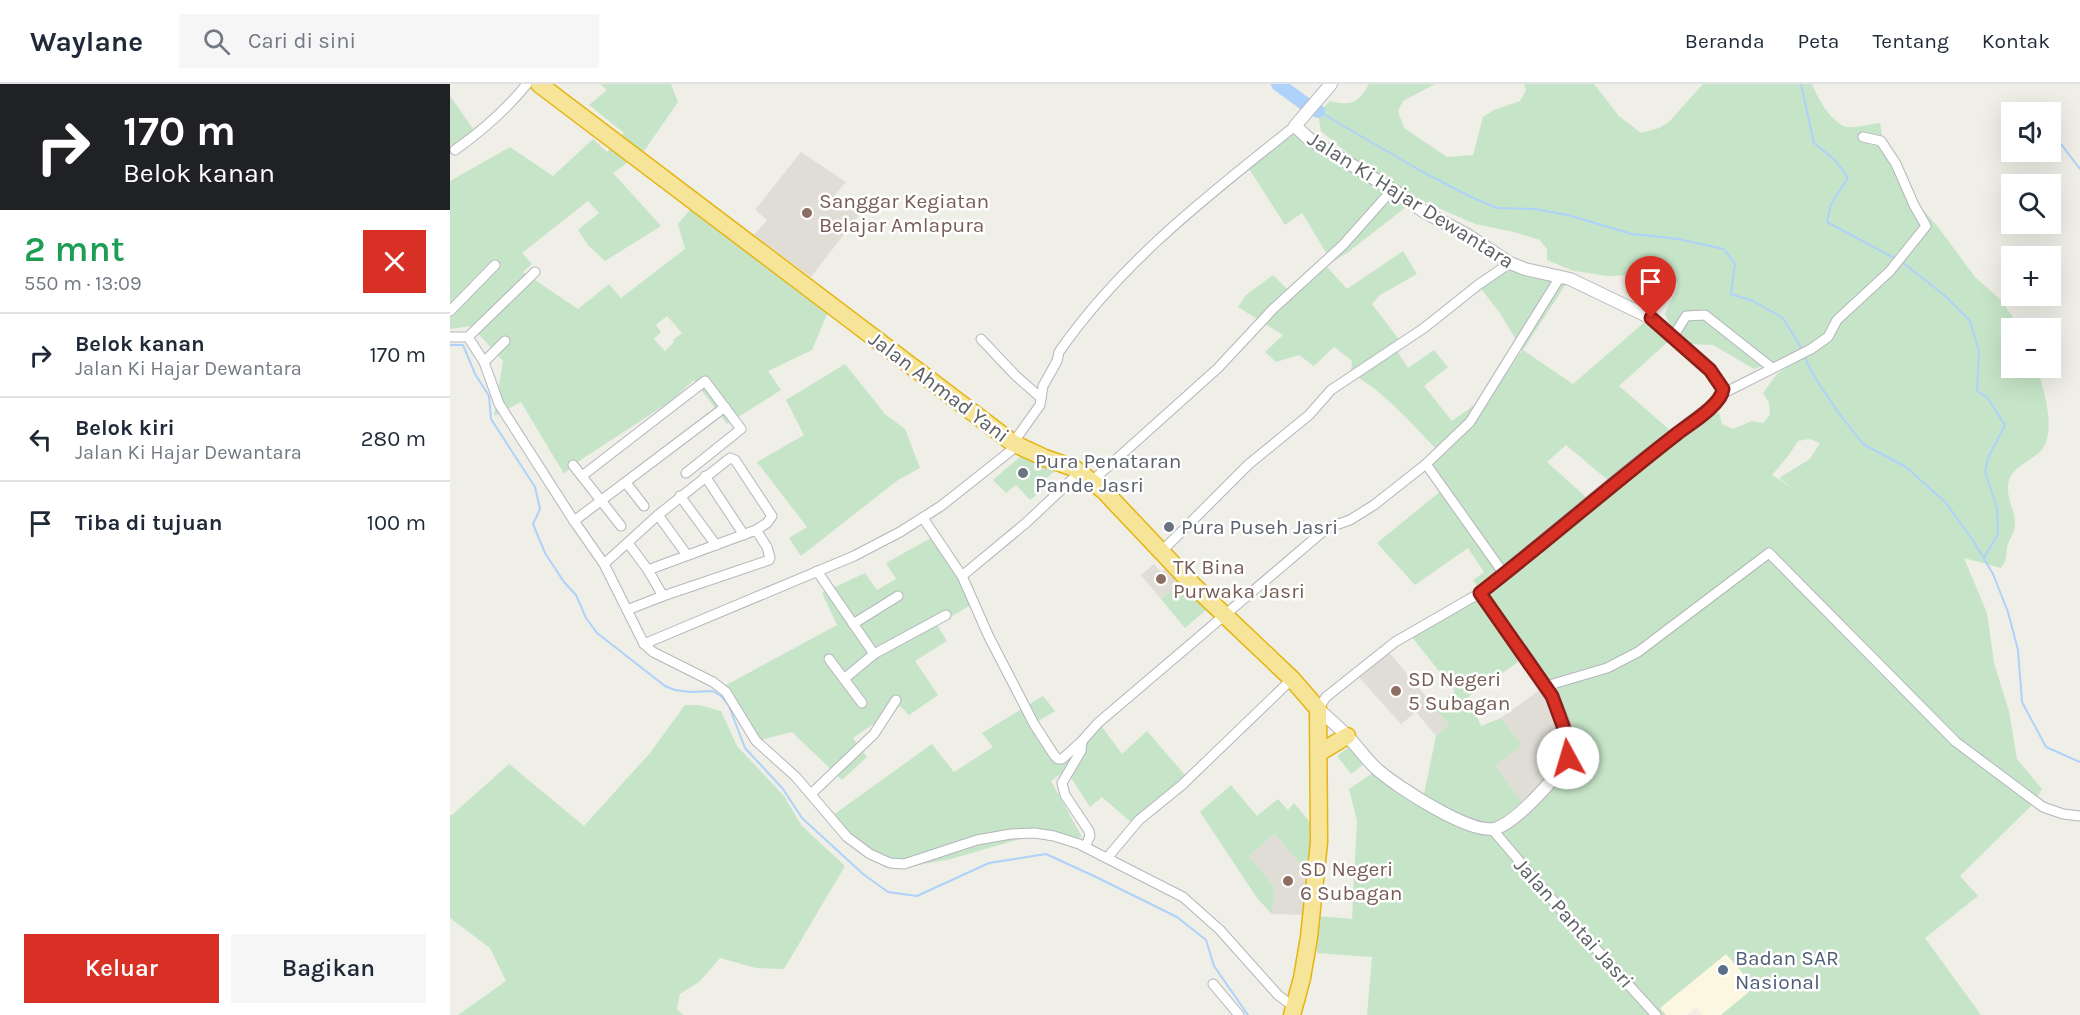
<!DOCTYPE html>
<html lang="id">
<head>
<meta charset="utf-8">
<style>
  :root { --surface:#fff; --page:#f6f6f7; --text:#1f2937; --muted:#747a83; --line:#e0e1e3; --accent:#d93025 }
  body { margin:0; font-family:Karla,sans-serif; background:var(--page); color:var(--text); height:100vh; display:flex; flex-direction:column; font-size:22px; white-space:nowrap }
  * { box-sizing:border-box; margin:0 }
  p { font-size:20px; color:var(--muted) }
  .icon { flex:none; width:33px; height:33px; fill:none; stroke:currentColor; stroke-width:2; stroke-linecap:round; stroke-linejoin:round }
  .map { position:relative; flex:1; overflow:hidden }
  .panel { display:flex; flex-direction:column; background:var(--surface); width:450px }
  .panel>* { flex:none }
  .guide { background:#202124; color:#fff; overflow:hidden }
  .buttons { position:absolute; left:1551px; top:18px; display:grid; gap:12px }
  .buttons a { display:grid; place-items:center; width:60px; height:60px; border-radius:0px; background:var(--surface); box-shadow:0 6px 24px #0002; font-size:30px }
  .pin { position:absolute; display:grid; place-items:center; width:51px; height:51px; color:#fff; margin:-62px -26px; border-radius:50% 50% 50% 0; rotate:-45deg; box-shadow:0 0 6px #0007 }
  .pin .icon { rotate:45deg }
  .me { position:absolute; width:66px; margin:-33px; rotate:354deg; stroke-linejoin:round; filter:drop-shadow(0 0 4px #0008) }
  .turn { display:flex; align-items:center; gap:21px; height:126px; padding:0 24px; font-size:27px }
  .turn .icon { width:78px; height:78px; stroke-width:2.5 }
  .turn b { display:block; font-size:42px; line-height:51px }
  .round { display:grid; place-items:center; flex:none; width:63px; height:63px; border-radius:0px; background:var(--page) }
  .summary { display:flex; align-items:center; justify-content:space-between; height:102px; padding:0 24px }
  h1 { font-size:36px; font-weight:600; line-height:45px; color:#1e9e55 }
  .action { display:flex; gap:12px; margin-top:auto; padding:12px 24px }
  .action a { flex:1; height:69px; border-radius:0px; background:var(--accent); color:#fff; font-size:24px; font-weight:600; line-height:69px; text-align:center }
  .action a+a { background:var(--page); color:var(--text) }
  ul { padding:0; list-style:none }
  li { display:flex; align-items:center; gap:18px; height:84px; padding:0 24px; border-top:2px solid var(--line) }
  li div { flex:1 }
  li b { display:block; font-size:22px }
  li em { font-style:normal }
  header { display:flex; align-items:center; gap:36px; box-sizing:border-box; height:84px; padding:0 30px; background:var(--surface); border-bottom:2px solid var(--line) }
  header strong { font-size:28px }
  nav { display:flex; gap:33px; margin-inline-start:auto; font-size:21px }
  .search { width:420px; height:54px; background:var(--page); display:flex; align-items:center; gap:15px; box-sizing:border-box; padding:0 21px; border-radius:0px; color:var(--muted); font-size:22px }
  main { display:flex; flex:1; min-height:0 }
  .map>svg:first-child { display:block }
</style>
</head>
<body>
<header>
<strong>Waylane</strong>
<div class="search"><svg class="icon" aria-label="search" viewBox="0 0 24 24"><circle cx="10" cy="10" r="6"/><path d="M15 15l6 6"/></svg>Cari di sini</div>
<nav><a>Beranda</a><a>Peta</a><a>Tentang</a><a>Kontak</a></nav>
</header>
<main>
<section class="panel">
<div class="guide">
<div class="turn"><svg class="icon" aria-label="right" viewBox="0 0 24 24"><path d="M7 20v-9h11M14 6l5 5-5 5"/></svg><div><b>170 m</b>Belok kanan</div></div>
</div>
<div class="summary"><div><h1>2 mnt</h1><p>550 m · 13:09</p></div><a class="round" style="background:#d93025;color:#fff"><svg class="icon" aria-label="close" viewBox="0 0 24 24"><path d="M6 6l12 12M18 6L6 18"/></svg></a></div>
<ul>
<li><svg class="icon" aria-label="right" viewBox="0 0 24 24"><path d="M7 20v-9h11M14 6l5 5-5 5"/></svg><div><b>Belok kanan</b><p>Jalan Ki Hajar Dewantara</p></div><em>170 m</em></li>
<li><svg class="icon" aria-label="left" viewBox="0 0 24 24"><path d="M17 20v-9H6M10 6l-5 5 5 5"/></svg><div><b>Belok kiri</b><p>Jalan Ki Hajar Dewantara</p></div><em>280 m</em></li>
<li><svg class="icon" aria-label="arrive" viewBox="0 0 24 24"><path d="M6 21V4h12l-3 4 3 4H6"/></svg><div><b>Tiba di tujuan</b></div><em>100 m</em></li>
</ul>
<div class="action"><a>Keluar</a><a>Bagikan</a></div>
</section>
<div class="map">
<svg width="1630" height="931" viewBox="0 0 1630 931">
  <rect width="100%" height="100%" fill="#efeee7"/>
  <path fill="#fcf7e0" d="M1276 870 1305 903 1271 931H1252L1246 924 1237 931H1216L1210 924Z"/>
  <g fill="#dfddd5">
    <path d="M351 68 396 98 384 112 409 131 361 193 304 151 317 136 305 126Z"/>
    <path d="M704 480 711 488 718 483 732 499 711 515 691 491Z"/>
    <path d="M937 566 999 640 986 652 966 628 951 640 906 590Z"/>
    <path d="M1091 605 1106 633 1118 672 1074 721 1044 680 1072 661 1051 634Z"/>
    <path d="M825 750 858 790 856 831 822 830 824 803 799 772Z"/>
  </g>
  <g fill="#c6e5c8" fill-rule="evenodd">
    <path d="M150 0H221L228 18 194 67 163 89 211 142 155 177 138 161 128 146 149 129 138 117 72 169 82 180 73 188 128 225 159 200 171 214 235 165 228 140 243 122 378 228 362 266 318 287 331 306 277 340 244 296 221 317 123 381 114 390 71 318 44 332 53 277 21 242 0 245V97L60 63 103 92 143 55 157 68 174 49 139 21 157 6ZM217 232 232 249 223 256 224 258 215 267 204 255 211 248 206 241Z"/>
    <path d="M919 0H985L953 17 948 27 954 44 997 73 1023 71 1033 33 1044 26 1070 17 1076 6 1074 0H1144L1169 32 1191 49 1209 44 1219 38 1253 0H1362C1367 13 1382 40 1397 43 1404 44 1422 40 1430 39L1432 51 1463 114 1488 143 1525 193 1552 217 1570 244H1562V284H1587C1594 306 1610 355 1586 371 1577 378 1563 384 1559 396 1554 412 1566 426 1565 441 1565 449 1559 455 1557 463 1556 472 1557 476 1551 484L1514 474 1537 529 1544 579 1559 627 1567 675 1592 705 1584 719 1510 792 1528 812 1475 854 1531 931H1271L1305 903 1276 870 1210 924 1216 931H917L922 873 867 869V832L902 835 907 737 899 705 932 683 973 715 986 652 999 640 985 624 1005 607 961 552 1033 509 1023 496 1034 488 1018 464 965 501 927 459 992 406 971 382 989 368C961 339 936 309 901 289L902 277 884 263 864 282 849 271 826 278 815 268 833 251 788 223 796 211 823 191 839 207 877 170 852 129 835 141 798 83 834 55 848 47 961 119 897 169 876 182 897 205 953 167 967 190 930 211 922 220 954 262 947 267 958 284 984 266 998 283 974 302 1002 337 1027 319 1035 323 1072 266 1050 229 1028 201 1058 180 1116 200 1073 266 1123 300 1198 235 1221 255 1169 302 1229 354 1269 328 1272 340 1283 345 1302 337 1313 339 1320 331 1319 319 1313 309 1326 291 1334 285 1326 278 1304 285 1263 261 1240 260 1222 245 1215 230C1219 218 1226 211 1228 199L1204 190 1158 192 1124 187 1097 176V165L1090 156 1064 148 1025 140 959 111 910 80 871 47 868 30 880 17C901 22 908 20 919 0ZM1359 355 1370 359 1360 375 1329 394 1345 406 1322 391 1339 371 1348 357ZM1116 361 1166 403 1147 423 1097 378ZM1071 576 1091 605 1106 633 1118 672 1074 721 1045 681 1072 661 1051 634 1031 642 1019 612Z"/>
    <path d="M0 12 26 49 0 67Z"/>
    <path d="M395 280 435 330 455 345 470 384 448 396 351 472 339 454 357 443 307 378 354 351 336 316Z"/>
    <path d="M571 372 605 387 590 399 594 405 580 416 566 401 556 409 543 396Z"/>
    <path d="M488 450 526 518 487 541 497 557 465 577 488 611 459 631 450 622 403 654 417 673 392 696 342 648 306 657 269 605 387 541 372 509 415 489 427 506 446 495 436 479Z"/>
    <path d="M732 499 757 525 735 544 711 515Z"/>
    <path d="M593 612 605 627 585 639 609 673 650 640 672 670 697 647 740 697 732 708 682 739 652 713 640 723 616 686 601 697 632 753 610 758 577 753 501 775 452 784 438 780 379 734 482 660 504 688 543 663 532 649Z"/>
    <path d="M235 621H249L271 627 287 662 334 712 351 741 395 782 334 885 306 884 270 874 249 898 230 910 227 925 233 931H8L56 897 40 864 0 834V731H2L59 680 134 742 200 669Z"/>
    <path d="M899 663 913 681 901 690 887 672Z"/>
    <path d="M781 701 807 732 828 715 838 726 844 719 869 749 858 790 825 750 799 772 824 803 822 830 807 814 750 728Z"/>
  </g>
  <g fill="none" stroke-linecap="round" stroke-linejoin="round">
    <g stroke="#aed2f9" stroke-width="2">
      <path d="M1351 0 1364 59 1386 77 1398 94 1381 120 1377 138 1446 175"/>
      <path d="M868 27 971 87 1021 113 1047 124 1085 125 1118 131 1182 150 1228 155 1274 165 1285 180 1281 210 1303 217 1333 234 1352 265"/>
      <path d="M1604 51 1630 85"/>
      <path d="M1451 177 1494 211 1520 237 1529 268 1527 307 1537 313 1555 341 1538 374 1535 388 1547 424 1548 450 1534 474"/>
      <path d="M0 261H13L25 290 39 312 41 335 85 403 90 425 83 440 95 469 114 498 126 511 136 534 147 549 215 602 225 606 240 608 263 607 272 613 279 622 295 664 333 705 352 734 413 790 438 808 467 812 539 779 596 770 646 793 727 833 756 856 764 882 798 931"/>
      <path d="M1354 271 1362 289 1388 328 1413 360 1456 383 1496 419 1524 458 1543 490 1558 528 1568 566 1572 618 1596 663 1630 678"/>
    </g>
    <path stroke="#aed2f9" stroke-width="14" d="M828 0 854 19 868 27"/>
    <defs>
      <g id="street">
        <path d="M5 66C33 46 56 26 77 0"/>
        <path d="M0 227 45 181"/>
        <path d="M0 253H18L34 278 49 320 124 437 154 480 177 526 213 512 198 486 306 446 317 439 322 432 285 376 280 374 208 431 154 480"/>
        <path d="M18 253 85 188"/>
        <path d="M1223 253 1236 232 1255 231 1322 284"/>
        <path d="M531 255 565 291 591 314"/>
        <path d="M34 278 55 257"/>
        <path d="M1272 310 1361 265 1378 253 1387 236 1440 187 1476 142 1464 121 1446 80 1431 57 1413 53"/>
        <path d="M563 359 590 321 593 302 607 277 609 268C672 177 760 110 845 42"/>
        <path d="M976 380 1054 490"/>
        <path d="M123 381 171 442"/>
        <path d="M132 392 255 297 291 345 236 389"/>
        <path d="M255 392 294 451"/>
        <path d="M642 397 768 284 823 225 893 161 942 106"/>
        <path d="M176 399 194 422"/>
        <path d="M230 412 266 461"/>
        <path d="M208 431 237 471"/>
        <path d="M473 434 512 492 539 553 584 640 604 671 608 675H612L632 657 648 639 877 444 900 436 924 421 976 380 1020 338 1110 193"/>
        <path d="M124 437 275 323"/>
        <path d="M178 459 198 486"/>
        <path d="M711 468 799 380 859 331 881 306 974 244 1028 201 1060 179"/>
        <path d="M367 487 424 570"/>
        <path d="M512 492 577 438 630 388"/>
        <path d="M213 512 319 476 320 474 317 463 306 446"/>
        <path d="M177 526 194 560 203 568 263 598 276 608 306 657 346 693 397 753 420 770 440 779 454 780 527 756 561 750 585 749 604 752 629 760 733 813 770 846 828 911 845 924"/>
        <path d="M403 540 448 512"/>
        <path d="M194 560 404 472 450 448 491 422 568 361"/>
        <path d="M379 575 412 619"/>
        <path d="M394 595 424 570 496 531"/>
        <path d="M1096 602 1157 584 1188 568 1319 469 1506 658 1593 723 1613 730 1630 732"/>
        <path d="M868 625 876 613 945 558 1030 509"/>
        <path d="M632 657 631 667 612 699 615 711 639 747 640 752 635 763"/>
        <path d="M361 710 424 650 446 616"/>
        <path d="M1042 745 1118 834 1206 931"/>
        <path d="M657 774 689 736 732 701 842 595"/>
        <path d="M763 900 789 931"/>
      </g>
      <path id="secondary" d="M868 625C878 634 889 643 898 653 909 664 917 677 929 687 948 703 1023 753 1047 744 1068 736 1099 700 1114 682 1130 643 1089 592 1068 562 1055 545 1043 527 1030 509L1188 379 1261 323 1271 313 1273 305 1260 286 1201 234 1120 195 1075 185 1060 179 1019 152 973 127 949 110 858 54 845 42 881 0"/>
      <g id="highway">
        <path d="M89 0 563 359 595 374 624 384 654 407 743 501 842 595 868 625 869 758 859 853 852 894 842 931"/>
        <path d="M869 669 897 652"/>
      </g>
    </defs>
    <use href="#street" stroke="#b4b6bb" stroke-width="11"/>
    <use href="#secondary" stroke="#b5b8bd" stroke-width="14"/>
    <use href="#highway" stroke="#e6b411" stroke-width="19"/>
    <use href="#street" stroke="#fff" stroke-width="9"/>
    <use href="#secondary" stroke="#fff" stroke-width="12"/>
    <use href="#highway" stroke="#f6e598" stroke-width="16"/>
  </g>
  <g fill="none" stroke-linecap="round" stroke-linejoin="round">
    <defs>
      <path id="route" d="M1118 674 1116 650 1102 612 1030 509C1097 457 1161 401 1228 349 1241 339 1271 321 1273 305L1260 286 1201 234"/>
    </defs>
    <use href="#route" stroke="#8d1f18" stroke-width="15"/>
    <use href="#route" stroke="#d93025" stroke-width="10"/>
  </g>
  <g fill="#8d6e63" stroke="#fff" stroke-width="2">
    <circle cx="357" cy="129" r="6"/>
    <circle cx="711" cy="495" r="6"/>
    <circle cx="946" cy="607" r="6"/>
    <circle cx="838" cy="797" r="6"/>
  </g>
  <g fill="#6b7280" stroke="#fff" stroke-width="2">
    <circle cx="573" cy="389" r="6"/>
    <circle cx="719" cy="443" r="6"/>
  </g>
  <circle fill="#5c6f8a" stroke="#fff" stroke-width="2" cx="1273" cy="886" r="6"/>
  <g text-anchor="middle" dominant-baseline="central" stroke-width="5" stroke-linejoin="round" paint-order="stroke">
    <g font-size="21" fill="#5e6166" stroke="#fff">
      <text transform="translate(961 116) rotate(32)">Jalan Ki Hajar Dewantara</text>
      <text transform="translate(489 303) rotate(37)">Jalan Ahmad Yani</text>
      <text transform="translate(1124 839) rotate(48)">Jalan Pantai Jasri</text>
    </g>
    <g font-size="21" fill="#785e54" stroke="#fff" text-anchor="start">
      <text x="369" y="117">Sanggar Kegiatan<tspan x="369" dy="24">Belajar Amlapura</tspan></text>
      <text x="723" y="483">TK Bina<tspan x="723" dy="24">Purwaka Jasri</tspan></text>
      <text x="958" y="595">SD Negeri<tspan x="958" dy="24">5 Subagan</tspan></text>
      <text x="850" y="785">SD Negeri<tspan x="850" dy="24">6 Subagan</tspan></text>
    </g>
    <g font-size="21" fill="#5b616d" stroke="#fff" text-anchor="start">
      <text x="585" y="377">Pura Penataran<tspan x="585" dy="24">Pande Jasri</tspan></text>
      <text x="731" y="443">Pura Puseh Jasri</text>
    </g>
    <g font-size="21" fill="#4e5e75" stroke="#fff" text-anchor="start">
      <text x="1285" y="874">Badan SAR<tspan x="1285" dy="24">Nasional</tspan></text>
    </g>
  </g>
</svg>
<div class="buttons">
<a><svg class="icon" aria-label="sound" viewBox="0 0 24 24"><path d="M4 9h4l5-4v14l-5-4H4zM17 9q2 3 0 6"/></svg></a>
<a><svg class="icon" aria-label="search" viewBox="0 0 24 24"><circle cx="10" cy="10" r="6"/><path d="M15 15l6 6"/></svg></a>
<a>+</a>
<a>−</a>
</div>
<div class="pin" style="left:1201px;top:234px;background:#d93025"><svg class="icon" aria-label="arrive" viewBox="0 0 24 24"><path d="M6 21V4h12l-3 4 3 4H6"/></svg></div>
<svg class="me" style="left:1118px;top:674px" viewBox="-20 -20 40 40"><circle r="19" fill="#fff"/><path d="M0-13L10 11 0 6-10 11z" fill="#d93025"/></svg>
</div>
</main>
</body>
</html>
